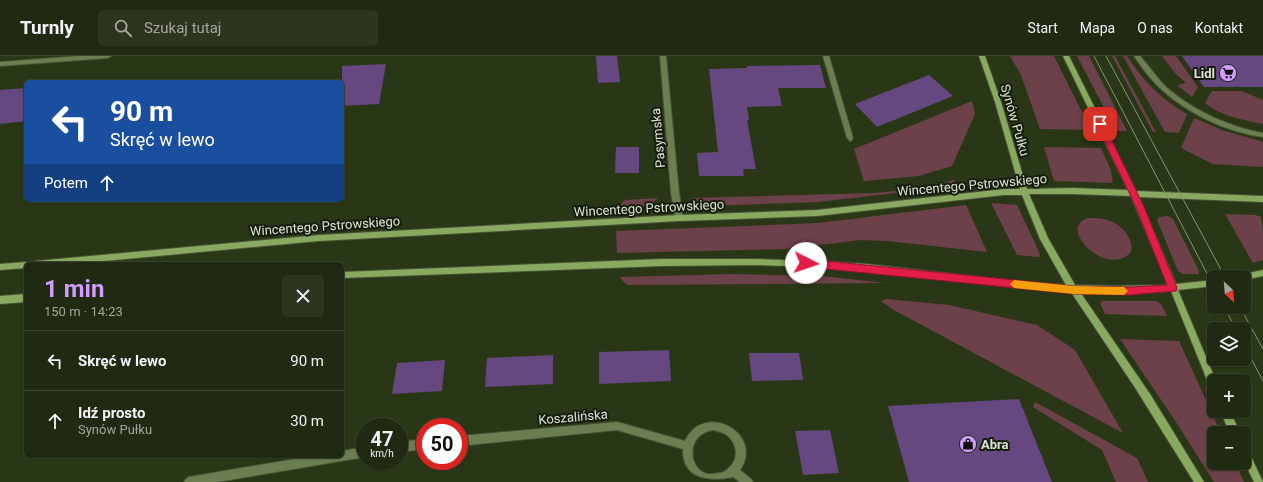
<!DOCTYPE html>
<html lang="pl">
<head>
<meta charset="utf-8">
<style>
  :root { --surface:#202911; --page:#2d351f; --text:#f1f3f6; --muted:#a2a69f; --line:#3d4531; --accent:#d19dfe }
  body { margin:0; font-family:Roboto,sans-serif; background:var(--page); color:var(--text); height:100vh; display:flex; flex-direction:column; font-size:15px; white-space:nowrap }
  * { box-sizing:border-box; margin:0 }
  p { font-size:13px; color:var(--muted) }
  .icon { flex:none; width:22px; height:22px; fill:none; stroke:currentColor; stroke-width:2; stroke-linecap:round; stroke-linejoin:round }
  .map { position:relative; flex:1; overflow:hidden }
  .side { position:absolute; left:24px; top:206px; width:320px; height:196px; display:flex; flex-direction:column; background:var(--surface); border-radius:6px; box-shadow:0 1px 3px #0004,0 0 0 1px var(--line) }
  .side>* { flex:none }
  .banner { position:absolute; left:24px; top:24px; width:320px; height:122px; border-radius:6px; box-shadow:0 1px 3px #0004,0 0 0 1px var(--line); background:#1a4fa0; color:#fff; overflow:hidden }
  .needle { width:26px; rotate:154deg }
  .controls { position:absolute; left:1207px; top:214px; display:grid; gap:8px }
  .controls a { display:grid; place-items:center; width:44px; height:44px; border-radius:6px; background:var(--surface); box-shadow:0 1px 3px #0004,0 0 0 1px var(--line); font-size:20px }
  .speed { position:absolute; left:356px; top:362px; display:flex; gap:8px; font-size:20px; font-weight:700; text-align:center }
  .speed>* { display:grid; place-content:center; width:52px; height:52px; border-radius:50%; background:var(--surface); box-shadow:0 1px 3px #0004,0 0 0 1px var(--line); line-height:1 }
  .speed small { font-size:10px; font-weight:400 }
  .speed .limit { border:6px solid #d22; background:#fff; color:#111 }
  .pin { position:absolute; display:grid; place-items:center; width:34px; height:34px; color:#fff; margin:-17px; border-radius:8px; box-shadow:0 2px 6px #0006 }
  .me { position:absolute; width:44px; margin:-22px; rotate:94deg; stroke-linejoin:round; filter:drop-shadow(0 0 3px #0008) }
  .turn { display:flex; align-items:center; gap:14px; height:84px; padding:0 20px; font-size:18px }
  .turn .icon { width:52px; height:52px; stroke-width:2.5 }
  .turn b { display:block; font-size:28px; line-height:34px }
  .then { display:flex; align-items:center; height:38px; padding:0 20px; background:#0003; gap:8px; font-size:15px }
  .round { display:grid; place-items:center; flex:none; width:42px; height:42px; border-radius:6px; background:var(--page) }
  .summary { display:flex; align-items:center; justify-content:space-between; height:68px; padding:0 20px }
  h1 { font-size:24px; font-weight:700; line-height:30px; color:var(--accent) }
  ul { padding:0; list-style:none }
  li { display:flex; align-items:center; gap:12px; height:60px; padding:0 20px; border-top:1px solid var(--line) }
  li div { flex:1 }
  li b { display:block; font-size:15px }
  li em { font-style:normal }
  header { display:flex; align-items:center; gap:24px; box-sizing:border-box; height:56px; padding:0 20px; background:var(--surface); border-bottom:1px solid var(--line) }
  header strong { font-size:19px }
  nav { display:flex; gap:22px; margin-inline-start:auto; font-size:14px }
  .search { width:280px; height:36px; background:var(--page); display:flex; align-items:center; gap:10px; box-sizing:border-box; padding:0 14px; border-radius:6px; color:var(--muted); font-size:15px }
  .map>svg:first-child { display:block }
</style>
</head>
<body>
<header>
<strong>Turnly</strong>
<div class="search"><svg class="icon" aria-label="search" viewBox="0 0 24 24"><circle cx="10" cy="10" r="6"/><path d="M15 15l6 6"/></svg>Szukaj tutaj</div>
<nav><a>Start</a><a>Mapa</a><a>O nas</a><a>Kontakt</a></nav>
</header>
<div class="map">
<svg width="1263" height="426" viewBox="0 0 1263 426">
  <rect width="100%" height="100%" fill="#2a3717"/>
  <g fill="#6d4149">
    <path d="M1010 0H1054L1091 74 1040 73 1021 19Z"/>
    <path d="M1077 0H1089L1127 75H1116Z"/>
    <path d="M1112 0H1115L1156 76H1153Z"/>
    <path d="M1123 0H1127C1142 24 1162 44 1187 58L1179 77 1165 76Z"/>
    <path d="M1162 0H1176L1198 31 1192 41 1177 29 1186 27 1175 17Z"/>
    <path d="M1212 35H1242L1263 44V68C1243 64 1221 60 1205 47Z"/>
    <path d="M972 45 975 58 952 110 919 120 864 125 854 93Z"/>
    <path d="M1194 62 1222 74 1263 86V111L1213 108 1181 92Z"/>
    <path d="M1044 91 1101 92 1111 114 1113 127 1054 125Z"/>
    <path d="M954 124 957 130 818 146 710 150 699 148 690 142 875 137 924 132Z"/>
    <path d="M658 142C646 154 630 153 615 154L625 144Z"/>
    <path d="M991 147 1017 149 1040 198 1039 201 1017 199Z"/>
    <path d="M966 149 987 196 887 185 861 184 785 193 617 197 616 175 818 167Z"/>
    <path d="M1225 158 1256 159 1261 161 1263 175V204L1253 207Z"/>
    <path d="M1168 160 1173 163 1199 215V218H1183L1178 215 1157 164 1159 161Z"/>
    <path d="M1088 162C1104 161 1122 166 1129 182 1131 187 1133 191 1130 197 1106 222 1056 171 1088 162Z"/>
    <path d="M731 218 822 220 885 227 627 229 619 221Z"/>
    <path d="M886 243 949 249 1037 269 1075 294 1123 377 892 253 881 245Z"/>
    <path d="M1102 245H1156L1161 248 1167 260 1105 258 1100 247Z"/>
    <path d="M1120 283 1179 285 1221 377H1214V407H1235L1244 426H1214L1174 363Z"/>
    <path d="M1035 346 1137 402 1148 426H1116L1102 394 1033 351Z"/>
  </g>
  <g fill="#65487f">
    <path d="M596 0H617L620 26 598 27Z"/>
    <path d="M1182 0H1263V31H1204Z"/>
    <path d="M386 8 379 48 342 50V10Z"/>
    <path d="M820 9 826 32H778L782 50 747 51 749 64H747L756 113H743L744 120H699L697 97 718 96 709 13 747 12V10Z"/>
    <path d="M929 19 953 40 877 71 855 48Z"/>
    <path d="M26 32V65L0 68V34Z"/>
    <path d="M616 91H639V117H615Z"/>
    <path d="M669 294 671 325 599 328V296Z"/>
    <path d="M749 297H799L803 324 752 325Z"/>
    <path d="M553 299V328L485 331 487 302Z"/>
    <path d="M445 304 442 335 392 338 397 307Z"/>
    <path d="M1019 343 1052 426H909L888 350Z"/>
    <path d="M830 374 839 417 803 419 795 375Z"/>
  </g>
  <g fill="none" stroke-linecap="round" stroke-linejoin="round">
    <defs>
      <g id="lane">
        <path d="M823 0H829L853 82 852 84 850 85 847 82Z"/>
        <path d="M1134 0H1140C1149 10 1157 22 1166 31 1192 54 1229 71 1263 77V81C1227 76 1188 58 1161 33 1151 24 1142 12 1134 0Z"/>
      </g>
      <g id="street">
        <path d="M80 0H111L108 2 0 10V6Z"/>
        <path d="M660 0H666L679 137 683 162 679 165 675 162 671 137Z"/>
        <path d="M617 366 685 385C704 344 765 378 740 414L751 423 753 426H740L733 421C709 426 682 423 683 393L617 374 459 390V380ZM713 374C717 375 722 376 725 378 735 384 739 397 733 407 729 413 724 417 718 417 715 418 711 418 708 418 689 414 687 385 704 377 706 375 710 375 713 374Z"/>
        <path d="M425 383V393L399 396V386Z"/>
        <path d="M365 391V401L217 426H184L186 423 189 421 312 400H342V395Z"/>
      </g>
      <g id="secondary">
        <path d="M979 0H985L1001 46 1027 133 1073 132 1128 134 1063 0H1069L1136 135 1263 140V146L1139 141 1176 228 1214 224V230L1178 234 1216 325H1214V335L1211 334 1210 331 1171 235 1113 237 1080 236 1150 338 1204 426H1194L1134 330 1071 236 1014 231 866 215 816 211 754 209 662 210 342 222V216L662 203H754L816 205 866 208 1014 225 1066 229 1040 183 1022 139H1004L817 160 679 165 319 185 72 208H32L33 206 36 205 319 179 679 159 817 154 1004 133H1020L995 46ZM1029 138H1073L1131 140 1168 229 1113 230 1075 229 1048 182Z"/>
        <path d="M26 206 29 208H26V212L0 214V208Z"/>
        <path d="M1263 214V220L1244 224V221H1240L1241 219 1244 218Z"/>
        <path d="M26 238V246L0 248V240Z"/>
        <path d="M1220 355H1230L1240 377H1230Z"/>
        <path d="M1244 390 1247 392 1263 426H1254L1244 405Z"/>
      </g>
    </defs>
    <use href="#lane" stroke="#465335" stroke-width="2"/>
    <use href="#street" stroke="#465335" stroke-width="2"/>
    <use href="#secondary" stroke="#465335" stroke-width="2"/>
    <use href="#lane" fill="#6a7e52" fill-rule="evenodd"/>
    <use href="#street" fill="#6a7e52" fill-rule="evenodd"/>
    <use href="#secondary" fill="#89a860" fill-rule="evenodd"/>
    <g stroke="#869177" stroke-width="1">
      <path d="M1094 0 1214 231"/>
      <path d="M1106 0 1225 221"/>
      <path d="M1224 251 1236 273"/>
      <path d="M1240 251 1263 293"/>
      <path d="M1244 289 1263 325"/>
    </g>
  </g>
  <path fill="#e11d48" stroke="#92132f" d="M1100 65 1104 68 1144 151 1177 232 1176 235 1130 239 1074 238 806 211 801 207 806 203 1074 230 1130 231 1167 229 1136 151 1096 68Z"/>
  <path fill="#f59e0b" d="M1014 224 1074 230 1124 231 1128 235 1124 239 1074 238 1014 232 1010 228Z"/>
  <defs>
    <symbol id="supermarket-disc" viewBox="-11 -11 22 22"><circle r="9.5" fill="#d19dfe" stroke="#161c0e"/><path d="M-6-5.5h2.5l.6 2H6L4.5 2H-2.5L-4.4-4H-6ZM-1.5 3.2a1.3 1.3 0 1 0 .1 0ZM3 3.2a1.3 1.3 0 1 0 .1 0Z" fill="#111"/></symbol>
    <symbol id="shop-disc" viewBox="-11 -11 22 22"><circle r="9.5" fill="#d19dfe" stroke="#161c0e"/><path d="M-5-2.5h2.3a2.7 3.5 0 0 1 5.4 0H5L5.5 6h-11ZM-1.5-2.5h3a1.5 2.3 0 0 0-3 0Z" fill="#111"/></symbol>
  </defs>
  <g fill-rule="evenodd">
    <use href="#supermarket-disc" x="1218" y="7" width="20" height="20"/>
    <use href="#shop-disc" x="958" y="378" width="20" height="20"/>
  </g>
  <g text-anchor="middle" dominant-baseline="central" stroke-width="4" stroke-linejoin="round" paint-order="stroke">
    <g font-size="13" font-weight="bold" fill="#dbe4d1" stroke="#161c0e" text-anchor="end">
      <text x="1215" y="17">Lidl</text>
      <text x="981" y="388" text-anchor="start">Abra</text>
    </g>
    <g font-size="13" fill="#dbe4d1" stroke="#161c0e">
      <text transform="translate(1015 64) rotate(74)">Synów Pułku</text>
      <text transform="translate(658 82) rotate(-95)">Pasymska</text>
      <text transform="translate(972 129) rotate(-5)">Wincentego Pstrowskiego</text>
      <text transform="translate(649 152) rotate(-3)">Wincentego Pstrowskiego</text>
      <text transform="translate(325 170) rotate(-4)">Wincentego Pstrowskiego</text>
      <text transform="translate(573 361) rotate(-5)">Koszalińska</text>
    </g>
  </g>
</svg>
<div class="controls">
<a><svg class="needle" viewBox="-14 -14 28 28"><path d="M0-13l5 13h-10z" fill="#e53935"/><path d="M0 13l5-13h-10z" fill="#a2a69f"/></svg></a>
<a><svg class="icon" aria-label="layers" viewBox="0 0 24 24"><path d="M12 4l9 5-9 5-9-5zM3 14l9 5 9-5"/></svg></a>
<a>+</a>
<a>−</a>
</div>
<div class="speed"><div>47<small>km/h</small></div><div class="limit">50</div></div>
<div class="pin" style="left:1100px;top:68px;background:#d93025"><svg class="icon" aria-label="arrive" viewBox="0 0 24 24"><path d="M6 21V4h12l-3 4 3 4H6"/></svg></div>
<svg class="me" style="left:806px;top:207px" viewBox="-20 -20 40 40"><circle r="19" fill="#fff"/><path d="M0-13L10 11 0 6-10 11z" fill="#e11d48"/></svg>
<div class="banner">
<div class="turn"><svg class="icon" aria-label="left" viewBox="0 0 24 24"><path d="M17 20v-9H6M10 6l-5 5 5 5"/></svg><div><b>90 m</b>Skręć w lewo</div></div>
<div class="then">Potem<svg class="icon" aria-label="ahead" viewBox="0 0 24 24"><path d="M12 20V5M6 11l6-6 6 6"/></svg></div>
</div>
<section class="side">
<div class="summary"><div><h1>1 min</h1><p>150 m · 14:23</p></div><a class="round"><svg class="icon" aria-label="close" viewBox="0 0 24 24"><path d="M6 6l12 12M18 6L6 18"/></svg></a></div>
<ul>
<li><svg class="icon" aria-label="left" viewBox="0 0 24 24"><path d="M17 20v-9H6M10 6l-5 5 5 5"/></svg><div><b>Skręć w lewo</b></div><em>90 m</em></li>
<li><svg class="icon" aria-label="ahead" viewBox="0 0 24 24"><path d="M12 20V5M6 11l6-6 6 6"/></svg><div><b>Idź prosto</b><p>Synów Pułku</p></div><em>30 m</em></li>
</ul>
</section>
</div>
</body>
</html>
